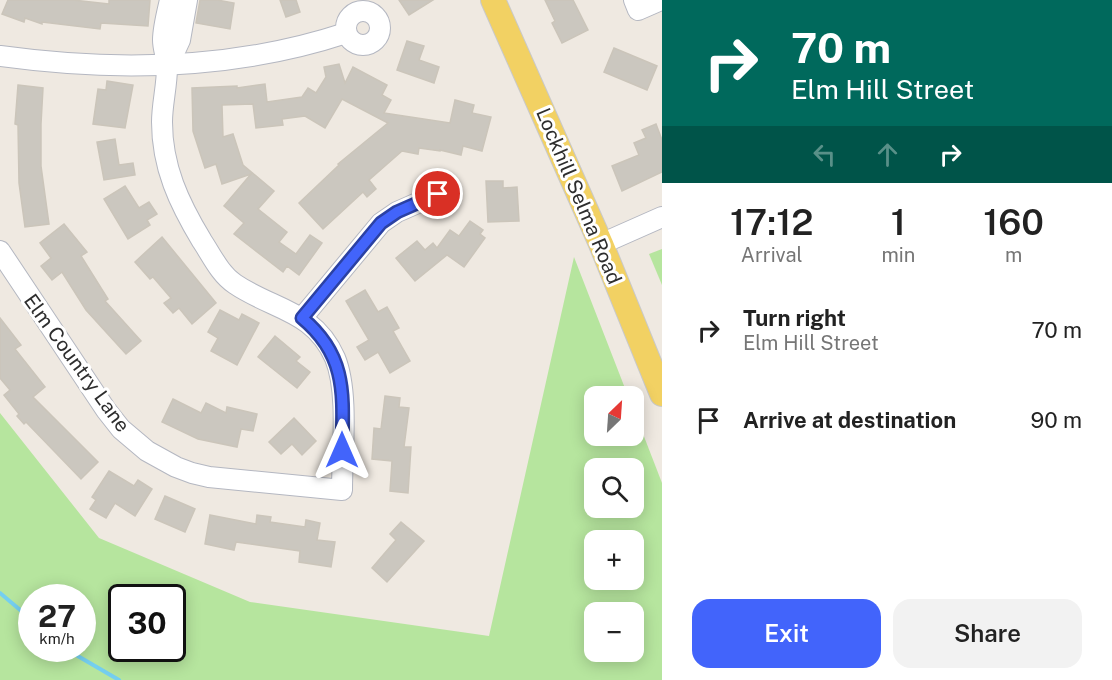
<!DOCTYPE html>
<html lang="en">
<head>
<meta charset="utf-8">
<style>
  :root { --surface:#fff; --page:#f2f2f2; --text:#222; --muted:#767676; --accent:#4264fb }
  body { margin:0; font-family:"Public Sans",sans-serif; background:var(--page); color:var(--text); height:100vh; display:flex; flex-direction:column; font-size:22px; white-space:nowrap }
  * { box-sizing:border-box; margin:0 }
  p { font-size:20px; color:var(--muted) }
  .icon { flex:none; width:33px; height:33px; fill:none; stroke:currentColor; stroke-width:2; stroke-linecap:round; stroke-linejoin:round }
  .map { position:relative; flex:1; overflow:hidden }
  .sheet { display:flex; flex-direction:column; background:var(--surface); width:450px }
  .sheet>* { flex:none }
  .banner { background:#00695c; color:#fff; overflow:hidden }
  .needle { width:39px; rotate:25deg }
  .controls { position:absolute; left:584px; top:386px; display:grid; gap:12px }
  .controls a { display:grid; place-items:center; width:60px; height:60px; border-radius:12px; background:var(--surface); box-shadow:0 3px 15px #0003; font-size:30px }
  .speed { position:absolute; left:18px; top:584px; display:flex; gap:12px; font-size:30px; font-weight:700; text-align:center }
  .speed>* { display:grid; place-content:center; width:78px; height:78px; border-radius:50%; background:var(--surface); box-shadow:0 3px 15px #0003; line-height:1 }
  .speed small { font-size:15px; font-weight:400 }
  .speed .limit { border:3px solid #111; border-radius:9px; background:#fff; color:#111 }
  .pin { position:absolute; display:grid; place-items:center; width:51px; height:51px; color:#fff; margin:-26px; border:3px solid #fff; border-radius:50%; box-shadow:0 2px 6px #0007 }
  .me { position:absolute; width:66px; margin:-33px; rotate:0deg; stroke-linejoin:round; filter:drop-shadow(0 0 4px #0008) }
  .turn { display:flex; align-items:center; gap:21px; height:126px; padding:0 30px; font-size:27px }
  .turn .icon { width:78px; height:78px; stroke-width:2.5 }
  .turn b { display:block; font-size:42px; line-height:51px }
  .lanes { display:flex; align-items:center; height:57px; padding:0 30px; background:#0003; justify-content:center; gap:30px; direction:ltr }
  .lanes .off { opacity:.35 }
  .eta { display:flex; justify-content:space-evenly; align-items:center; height:102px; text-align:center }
  .eta b { font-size:36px; font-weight:600; line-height:42px }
  .button { display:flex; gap:12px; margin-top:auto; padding:12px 30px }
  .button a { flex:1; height:69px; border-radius:18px; background:var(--accent); color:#fff; font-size:24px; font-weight:600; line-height:69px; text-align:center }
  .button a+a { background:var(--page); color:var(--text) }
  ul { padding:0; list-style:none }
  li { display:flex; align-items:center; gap:18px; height:90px; padding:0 30px }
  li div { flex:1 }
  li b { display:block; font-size:22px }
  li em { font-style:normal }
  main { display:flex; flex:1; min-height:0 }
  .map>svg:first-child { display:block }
</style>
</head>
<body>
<main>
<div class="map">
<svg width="662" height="680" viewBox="0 0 662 680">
  <rect width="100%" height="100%" fill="#efe9e1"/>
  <g fill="#b6e59e" fill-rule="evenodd">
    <path d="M662 249V285L649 254Z"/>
    <path d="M574 257 628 396H594V435H633V408L662 483V680H0V413L99 538 250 602 489 636ZM594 468H633V507H594ZM594 540H633V579H594ZM32 597H82V648H32ZM122 597H172V648H122ZM594 612H633V651H594Z"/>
  </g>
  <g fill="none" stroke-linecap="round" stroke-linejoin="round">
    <g stroke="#75cff0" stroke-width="4">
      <path d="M0 593 32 620"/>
      <path d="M64 648 119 680"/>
    </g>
  </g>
  <g fill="#cbc7bf" stroke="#cbc5ba" stroke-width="1.5">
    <path d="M8 0H73L109 4V0H150L148 26 101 23 100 29 42 22V24L25 18 24 22 2 14Z"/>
    <path d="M200 0H217L234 3 230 29 196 23Z"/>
    <path d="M280 0H296L300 12 286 17Z"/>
    <path d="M399 0H433L409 15Z"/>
    <path d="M545 0H573L588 30 562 43 552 23 555 21Z"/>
    <path d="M407 41 424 46 419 60 439 67 434 83 397 70Z"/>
    <path d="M614 48 657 66 647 90 604 72Z"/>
    <path d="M339 64 345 83 353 67 387 85 382 95 391 100 384 113 450 123 455 100 474 105 472 113 491 117 482 151 463 146 461 155 440 150V151L419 148 418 154 402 151 369 180 376 189 367 197 363 192 323 229 299 203 339 165 338 164 388 123 342 99 325 128 305 116 282 119 283 125 256 128 253 104 222 105 223 137 233 134 243 165 274 191 258 209 287 232 279 242 296 254 310 235 322 243 299 275 287 266 283 272 234 234 244 223 224 206 251 174 222 184 216 164 205 168 193 131 192 88 237 86V88L265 84 267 102 302 97 308 88 316 93 326 77 324 67Z"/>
    <path d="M107 81 133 85 125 128 93 124 98 89 106 90Z"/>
    <path d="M18 85 43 88 41 124V166L49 224 25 227 19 183 18 125 15 124Z"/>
    <path d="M656 124 662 140V172L622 191 612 166 639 155 634 143 646 138 642 130Z"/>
    <path d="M115 139 119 165 133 163 135 175 104 180 97 142Z"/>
    <path d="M486 181H503V188L517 187 519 221 488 222Z"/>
    <path d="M125 186 139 208 149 202 157 214 147 220 150 225 128 239 104 199Z"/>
    <path d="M470 221 483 230 480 234 485 238 464 267 447 255 415 281 396 258 417 241 425 250 433 243 437 248 450 230 459 236Z"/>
    <path d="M64 224 87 252 81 256 108 299 105 301 141 341 126 354 86 310 62 272 52 280 41 266 51 258 40 243Z"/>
    <path d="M162 237 216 303 192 324 179 308 173 313 164 303 171 298 153 277 150 279 135 262Z"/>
    <path d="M365 290 378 312 387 307 399 328 393 331 410 361 390 373 378 352 365 360 357 347 369 340 346 301Z"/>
    <path d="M220 310 239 320 242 314 259 323 237 365 211 351 218 338 208 332Z"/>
    <path d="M0 318 21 345 15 349 45 387 33 397 98 462 81 479 26 422 24 424 17 416 19 414 4 395 10 390 0 378Z"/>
    <path d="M275 336 300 357 296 361 310 372 297 388 258 357Z"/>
    <path d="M385 396 400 398 399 407 409 408 404 447H411L408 493 390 491 392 461 372 459 374 428 381 429Z"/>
    <path d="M173 399 201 413 206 403 226 413 227 407 257 414 253 431 241 429 237 447 198 439 162 422Z"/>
    <path d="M294 418 316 441 302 455 292 444 281 454 269 442Z"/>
    <path d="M109 471 134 486 138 480 152 489 135 516 115 503 106 518 90 509 96 500 92 497Z"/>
    <path d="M165 496 195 509 185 532 155 519Z"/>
    <path d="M210 515 256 524 257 515 271 517 270 522 305 527 306 520 320 523 317 540 335 542 331 567 299 562 300 551 236 542 234 550 205 544Z"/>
    <path d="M401 522 424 541 387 582 372 568 396 540 390 534Z"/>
  </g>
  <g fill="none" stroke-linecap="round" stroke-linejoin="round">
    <defs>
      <g id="minor">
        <path d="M634 0 638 10 661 0"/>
        <circle cx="363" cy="28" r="17"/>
        <path d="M0 56C116 72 234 70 346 33"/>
        <path d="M168 66 180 40 187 0"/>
        <path d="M601 244 662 217"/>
        <path d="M0 251 106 410 121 429 147 451 176 467 192 473 209 477 342 490C342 452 349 392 335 358 314 310 273 310 235 284 220 274 212 256 202 241 179 203 162 167 162 122 162 104 167 86 167 67 167 58 163 49 163 40 163 28 167 13 170 0"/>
        <path d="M302 318 381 223 397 212 438 194"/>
      </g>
      <path id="major" d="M493 0 601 244 662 394"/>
    </defs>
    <use href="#minor" stroke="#b4b7c1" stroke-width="22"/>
    <use href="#major" stroke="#c9c9c9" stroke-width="26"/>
    <use href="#minor" stroke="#fff" stroke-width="20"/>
    <use href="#major" stroke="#f2d163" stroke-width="24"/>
  </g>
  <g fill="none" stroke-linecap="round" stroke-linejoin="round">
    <defs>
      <path id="route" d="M342 450C343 396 348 356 302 318L381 223 397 212 438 194"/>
    </defs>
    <use href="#route" stroke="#2b41a3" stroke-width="15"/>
    <use href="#route" stroke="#4264fb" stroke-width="10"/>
  </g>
  <g text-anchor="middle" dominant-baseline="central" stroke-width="6" stroke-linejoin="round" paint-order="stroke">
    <g font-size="20" fill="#2e2e2e" stroke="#fff">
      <text transform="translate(579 196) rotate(67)">Lockhill Selma Road</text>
      <text transform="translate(77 363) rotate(54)">Elm Country Lane</text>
    </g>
  </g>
</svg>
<div class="controls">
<a><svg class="needle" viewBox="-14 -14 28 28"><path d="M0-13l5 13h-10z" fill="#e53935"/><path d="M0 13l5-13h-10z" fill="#767676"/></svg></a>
<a><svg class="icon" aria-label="search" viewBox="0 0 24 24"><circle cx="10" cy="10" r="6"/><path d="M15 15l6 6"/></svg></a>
<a>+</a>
<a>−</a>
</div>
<div class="speed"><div>27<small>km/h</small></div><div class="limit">30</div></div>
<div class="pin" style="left:438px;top:194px;background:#d93025"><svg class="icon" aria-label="arrive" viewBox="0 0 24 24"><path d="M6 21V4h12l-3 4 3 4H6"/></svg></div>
<svg class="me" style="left:342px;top:450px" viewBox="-20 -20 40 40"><path d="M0-17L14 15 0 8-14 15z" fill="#4264fb" stroke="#fff" stroke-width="4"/></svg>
</div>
<section class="sheet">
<div class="banner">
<div class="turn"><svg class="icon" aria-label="right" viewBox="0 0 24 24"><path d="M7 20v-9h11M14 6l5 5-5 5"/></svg><div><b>70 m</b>Elm Hill Street</div></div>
<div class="lanes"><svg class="icon off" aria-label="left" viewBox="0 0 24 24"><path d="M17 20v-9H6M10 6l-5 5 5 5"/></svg><svg class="icon off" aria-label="ahead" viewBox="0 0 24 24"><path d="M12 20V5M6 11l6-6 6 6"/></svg><svg class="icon" aria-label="right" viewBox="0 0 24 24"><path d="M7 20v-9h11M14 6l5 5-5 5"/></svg></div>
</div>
<div class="eta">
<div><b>17:12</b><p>Arrival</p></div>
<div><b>1</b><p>min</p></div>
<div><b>160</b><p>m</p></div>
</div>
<ul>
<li><svg class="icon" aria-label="right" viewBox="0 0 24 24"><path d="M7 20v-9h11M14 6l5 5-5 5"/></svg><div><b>Turn right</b><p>Elm Hill Street</p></div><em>70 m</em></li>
<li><svg class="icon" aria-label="arrive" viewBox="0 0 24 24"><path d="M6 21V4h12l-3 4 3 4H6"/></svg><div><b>Arrive at destination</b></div><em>90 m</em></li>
</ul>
<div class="button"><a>Exit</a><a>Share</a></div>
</section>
</main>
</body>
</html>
